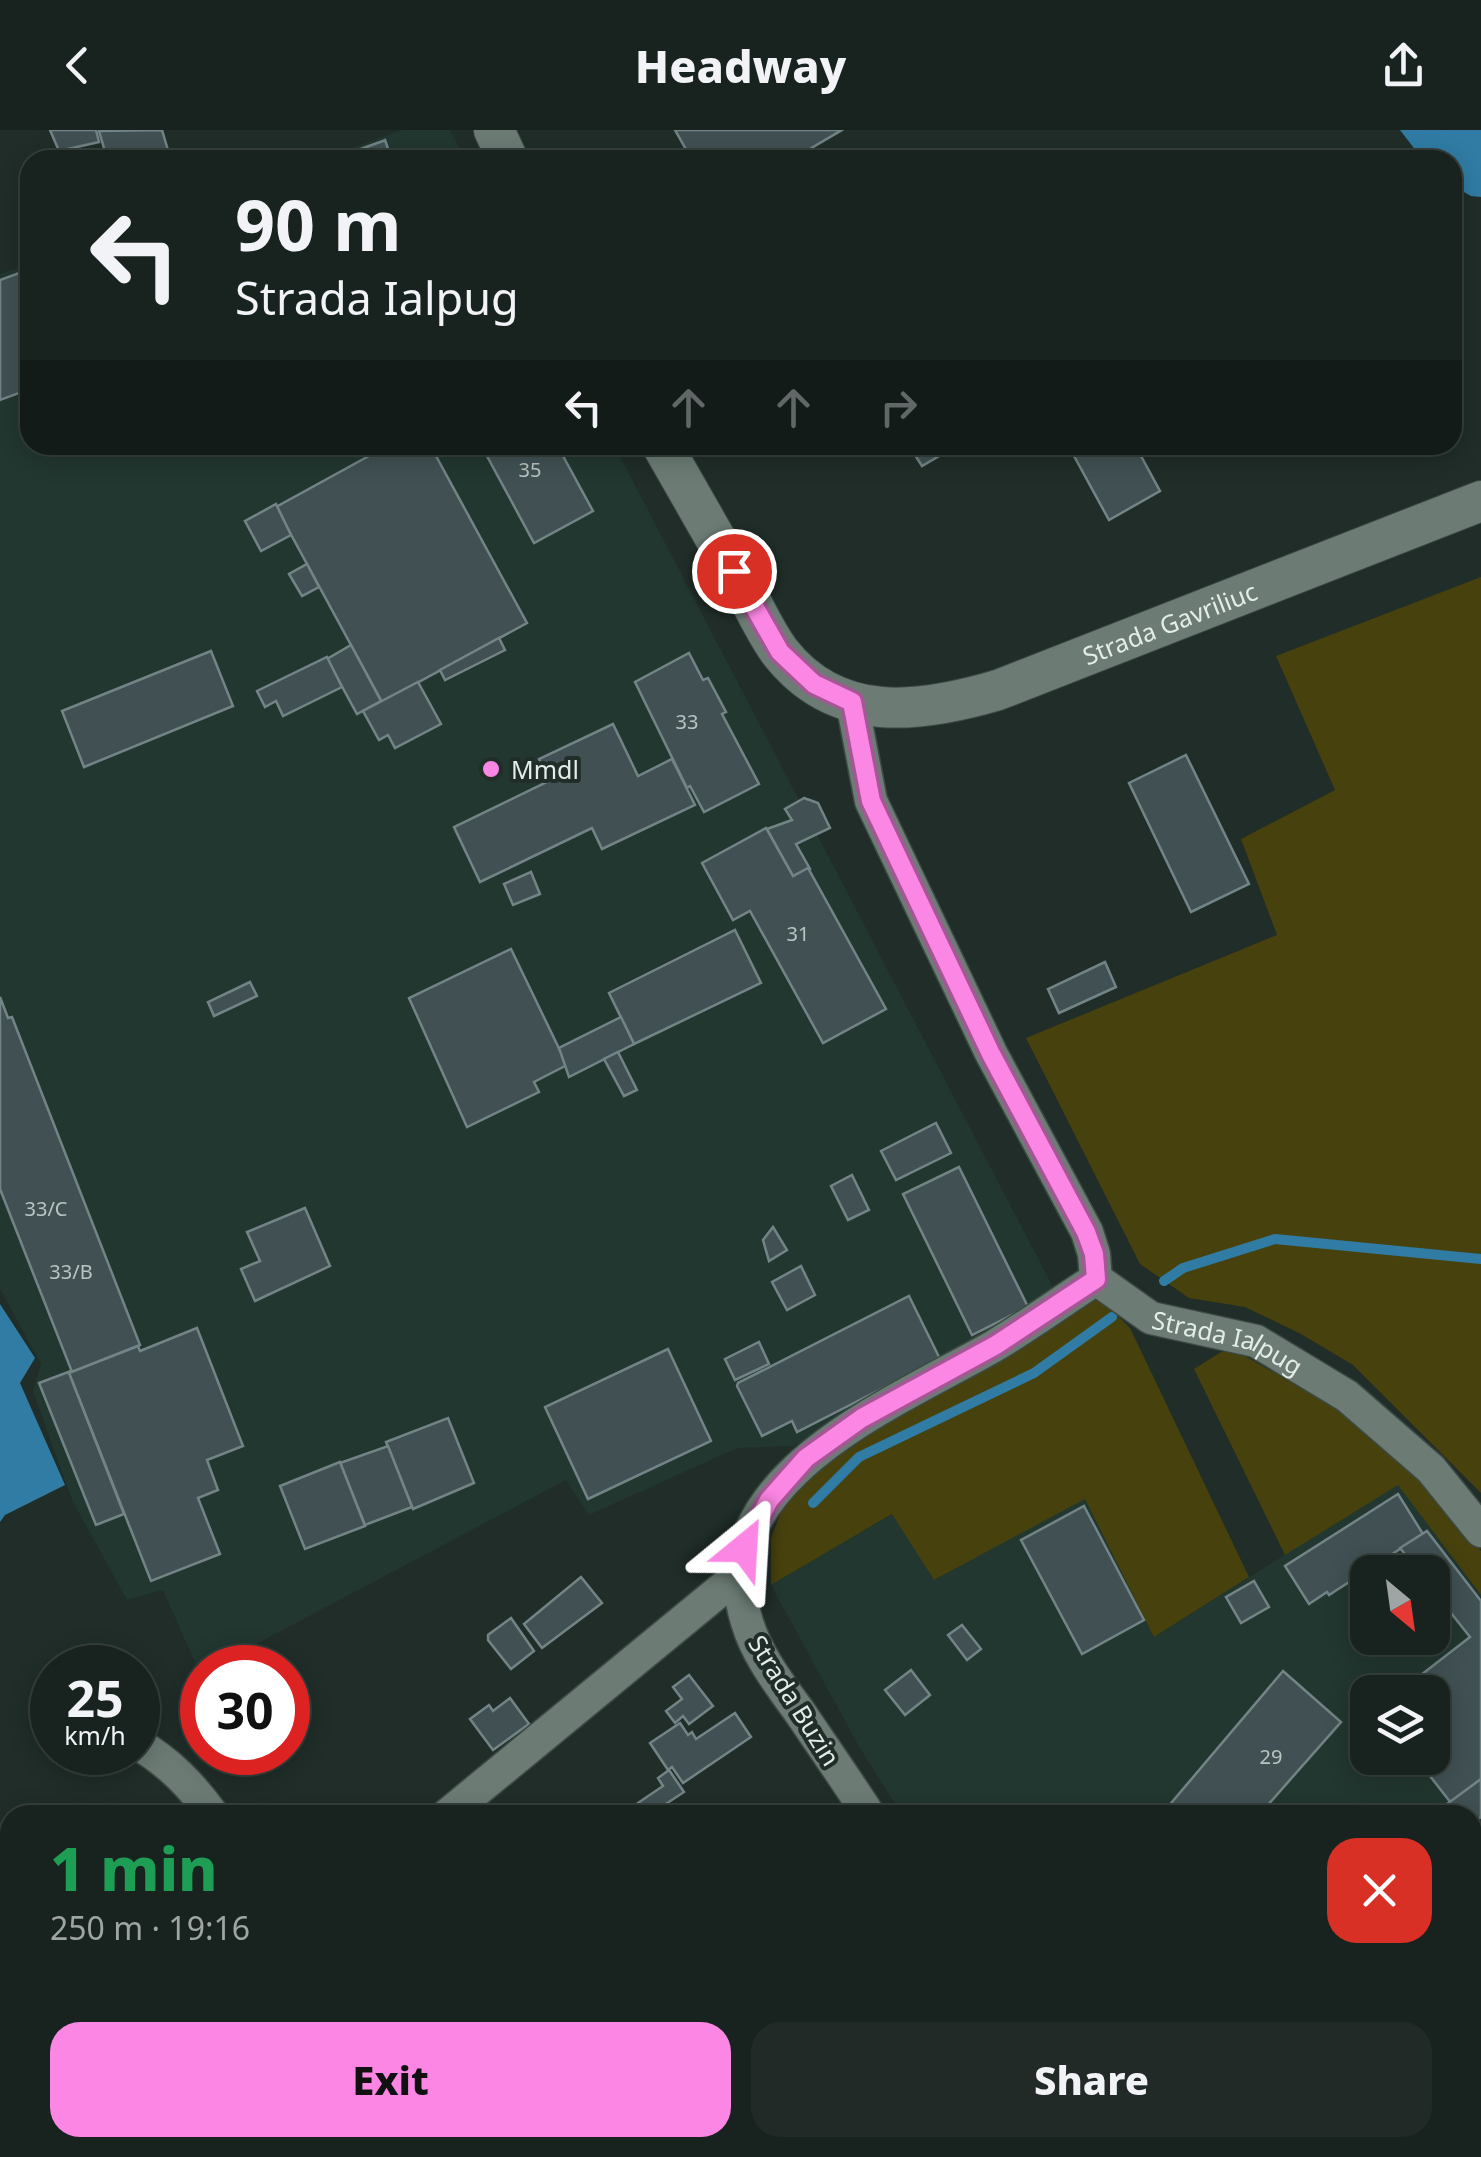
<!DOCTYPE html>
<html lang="en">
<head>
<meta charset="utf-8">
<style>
  :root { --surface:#18221e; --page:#212a27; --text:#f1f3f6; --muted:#9fa4a4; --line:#363f3c; --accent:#fc86e4 }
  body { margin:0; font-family:"Noto Sans",sans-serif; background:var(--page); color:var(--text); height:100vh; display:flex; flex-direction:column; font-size:38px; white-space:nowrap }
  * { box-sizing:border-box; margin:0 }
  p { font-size:32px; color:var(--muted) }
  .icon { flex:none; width:55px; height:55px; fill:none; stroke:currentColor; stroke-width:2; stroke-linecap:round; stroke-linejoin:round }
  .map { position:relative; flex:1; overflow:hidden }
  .sheet { position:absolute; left:0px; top:1675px; width:1482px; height:352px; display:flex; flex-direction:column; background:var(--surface); border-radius:30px 30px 0 0; box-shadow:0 5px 25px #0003,0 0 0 2px var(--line) }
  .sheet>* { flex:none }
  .hud { position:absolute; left:20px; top:20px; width:1442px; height:305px; border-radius:30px; box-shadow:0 5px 25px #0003,0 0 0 2px var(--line); background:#18221e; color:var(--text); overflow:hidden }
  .needle { width:65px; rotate:151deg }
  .buttons { position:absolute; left:1350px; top:1425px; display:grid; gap:20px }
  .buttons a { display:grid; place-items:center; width:100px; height:100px; border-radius:20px; background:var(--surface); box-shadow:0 5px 25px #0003,0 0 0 2px var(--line); font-size:50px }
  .speed { position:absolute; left:30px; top:1515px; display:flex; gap:20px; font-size:50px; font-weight:700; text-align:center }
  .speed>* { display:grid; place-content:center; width:130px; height:130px; border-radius:50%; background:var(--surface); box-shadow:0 5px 25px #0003,0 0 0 2px var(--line); line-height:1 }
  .speed small { font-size:25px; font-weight:400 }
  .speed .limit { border:15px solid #d22; background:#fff; color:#111 }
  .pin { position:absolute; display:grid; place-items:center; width:85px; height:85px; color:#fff; margin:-42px; border:5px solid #fff; border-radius:50%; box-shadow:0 2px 10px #0007 }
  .me { position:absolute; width:110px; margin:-55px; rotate:27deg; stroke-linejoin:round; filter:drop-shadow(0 0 8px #0008) }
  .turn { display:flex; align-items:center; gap:35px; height:210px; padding:0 50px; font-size:45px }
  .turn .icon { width:130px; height:130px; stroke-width:2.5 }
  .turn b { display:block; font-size:70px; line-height:85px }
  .lanes { display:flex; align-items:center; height:95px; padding:0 50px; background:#0003; justify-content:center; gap:50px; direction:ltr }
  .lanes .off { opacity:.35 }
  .round { display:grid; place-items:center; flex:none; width:105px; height:105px; border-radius:30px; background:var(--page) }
  .headline { display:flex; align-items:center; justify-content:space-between; height:170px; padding:0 50px }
  h1 { font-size:60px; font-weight:800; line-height:75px; color:#1e9e55 }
  .action { display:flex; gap:20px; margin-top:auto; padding:20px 50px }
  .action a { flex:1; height:115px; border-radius:30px; background:var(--accent); color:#111; font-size:40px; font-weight:800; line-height:115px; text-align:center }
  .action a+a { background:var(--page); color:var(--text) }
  header { display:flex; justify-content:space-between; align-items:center; height:130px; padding:0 50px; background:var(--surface); font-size:45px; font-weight:800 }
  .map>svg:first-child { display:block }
</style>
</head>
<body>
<header><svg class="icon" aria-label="back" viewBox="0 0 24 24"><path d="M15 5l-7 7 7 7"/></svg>Headway<svg class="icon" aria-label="share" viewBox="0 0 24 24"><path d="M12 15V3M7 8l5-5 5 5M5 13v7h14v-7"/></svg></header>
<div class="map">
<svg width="1481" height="2027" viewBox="0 0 1481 2027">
  <rect width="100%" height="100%" fill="#202d28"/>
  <g fill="#223730" fill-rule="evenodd">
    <path d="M402 0H450L466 30H319Z"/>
    <path d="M30 134V315H614L1056 1163 952 1229 793 1316 737 1318 589 1385 566 1350 213 1537 202 1538 200 1544 163 1460 127 1470 72 1370 33 1261 41 1234 0 1159V144Z"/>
    <path d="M1398 1354 1481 1465V2027H879L882 2018H1472V1685H902L857 1613 771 1455 893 1384 934 1450 1085 1368 1154 1507ZM1368 1442H1432V1508H1368ZM1368 1562H1432V1628H1368Z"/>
  </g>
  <g fill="#46410d">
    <path d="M1481 447V1363L1353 1235 1301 1204 1245 1177 1189 1168 1140 1134 1026 908 1277 805 1241 709 1335 660 1276 526Z"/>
    <path d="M1099 1167 1130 1198 1249 1447 1154 1507 1085 1369 934 1450 892 1384 771 1455V1408L787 1366 841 1316 1081 1175Z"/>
    <path d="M1221 1222H1238L1353 1288 1426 1356 1481 1421V1465L1398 1355 1285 1425 1194 1239Z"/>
  </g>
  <g fill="#307ca5">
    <path d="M1400 0H1481V67L1471 66 1453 56 1452 30H1423Z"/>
    <path d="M0 1174 35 1228 20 1253 65 1355 5 1385 0 1392Z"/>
  </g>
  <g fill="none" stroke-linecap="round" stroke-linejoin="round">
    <g stroke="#307ca5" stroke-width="10">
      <path d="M1164 1151 1183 1138 1275 1109 1481 1129"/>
      <path d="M813 1373 859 1327 1034 1243 1112 1187"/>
    </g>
  </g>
  <g fill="#415153" stroke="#738486" stroke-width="2.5">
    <path d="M50 0H96L99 12 59 21Z"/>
    <path d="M162 0 170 27 90 30 106 25 99 1Z"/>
    <path d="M675 0H842L791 30H692Z"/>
    <path d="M385 10 392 30H330L383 11Z"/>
    <path d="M30 139V259L0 270V150Z"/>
    <path d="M389 315H430L527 493 382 572 276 377Z"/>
    <path d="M481 315H557L593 381 534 413Z"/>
    <path d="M913 315H949L951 319 922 336 910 317Z"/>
    <path d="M1068 315H1135L1160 361 1109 390Z"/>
    <path d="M276 374 291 405 261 421 245 391Z"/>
    <path d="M307 434 319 457 302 466 289 444Z"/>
    <path d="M499 508 505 520 445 550 440 540Z"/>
    <path d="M351 515 381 571 357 584 327 529Z"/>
    <path d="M211 521 233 576 84 637 62 581Z"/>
    <path d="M689 523 703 550 708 548 726 582 722 584 759 654 704 682 690 656 687 658 635 552Z"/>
    <path d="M327 527 342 557 283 586 276 571 265 577 257 561Z"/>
    <path d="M418 552 441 594 395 618 388 605 379 610 363 581Z"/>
    <path d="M613 594 638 646 672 629 695 675 602 719 592 698 480 752 454 697 549 651 539 629Z"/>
    <path d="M1186 625 1249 754 1191 782 1129 653Z"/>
    <path d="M804 668 818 673 830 698 796 714 810 739 793 746 767 699 792 690 785 679Z"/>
    <path d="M766 698 793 746 808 738 886 879 823 913 750 781 733 790 702 733Z"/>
    <path d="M531 742 540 764 513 775 504 754Z"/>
    <path d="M735 800 761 853 634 914 609 863Z"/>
    <path d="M511 819 567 935 534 952 539 962 467 997 409 868Z"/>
    <path d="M1105 832 1116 857 1059 883 1048 859Z"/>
    <path d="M250 852 257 866 214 886 208 872Z"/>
    <path d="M0 867 8 888 12 887 140 1215 72 1242 0 1059Z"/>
    <path d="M621 887 634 914 569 947 559 918Z"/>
    <path d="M618 922 637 960 624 966 604 929Z"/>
    <path d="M936 993 951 1023 896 1050 881 1021Z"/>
    <path d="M959 1037 1028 1177 972 1205 903 1064Z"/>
    <path d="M852 1045 869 1080 848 1090 831 1056Z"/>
    <path d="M305 1078 330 1136 255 1171 241 1139 260 1131 247 1102Z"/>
    <path d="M773 1097 787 1120 769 1131 763 1110Z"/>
    <path d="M801 1136 815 1165 787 1180 772 1152Z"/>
    <path d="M909 1166 940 1229 797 1302 792 1291 762 1306 737 1256 738 1253Z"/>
    <path d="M197 1198 243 1316 207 1330 218 1360 198 1368 220 1424 151 1451 69 1243 138 1216 140 1221Z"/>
    <path d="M759 1212 769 1234 735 1250 725 1229Z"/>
    <path d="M668 1219 711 1311 588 1369 545 1277Z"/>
    <path d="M71 1241 69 1243 124 1384 96 1395 39 1253Z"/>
    <path d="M448 1288 474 1353 413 1379 386 1312Z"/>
    <path d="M388 1316 412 1377 365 1395 340 1333Z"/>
    <path d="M340 1332 365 1396 305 1419 280 1356Z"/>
    <path d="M1398 1364 1423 1404 1329 1465 1327 1462 1309 1474 1285 1436Z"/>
    <path d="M1084 1376 1144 1490 1082 1524 1021 1410Z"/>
    <path d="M1427 1401 1481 1471V1649L1451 1673 1416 1628H1432V1562H1399L1470 1507 1432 1459V1442H1420L1400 1418Z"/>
    <path d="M581 1447 602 1473 542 1518 524 1494Z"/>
    <path d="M1254 1451 1269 1477 1241 1493 1226 1467Z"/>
    <path d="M511 1488 534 1521 511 1539 488 1510V1505Z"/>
    <path d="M962 1495 981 1519 967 1530 948 1505Z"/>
    <path d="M911 1540 930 1565 905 1585 885 1560Z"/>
    <path d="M1283 1541 1341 1592 1259 1685H1161Z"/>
    <path d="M689 1545 713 1576 689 1594 683 1586 675 1593 666 1581 682 1569 673 1557Z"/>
    <path d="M510 1568 529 1594 493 1620 470 1589 489 1575 493 1581Z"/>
    <path d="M735 1583 751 1607 683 1653 672 1637 668 1640 650 1613 680 1593 688 1605 692 1602 696 1609Z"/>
    <path d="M669 1640 684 1662 649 1685H633L629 1679 663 1656 658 1648Z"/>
    <path d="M1481 1649V1687L1472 1694V1685H1432Z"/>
    <path d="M314 2018H352L336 2027H319Z"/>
    <path d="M403 2018 409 2027H357L364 2023 363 2018Z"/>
    <path d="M761 2018H796L785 2027H769Z"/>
    <path d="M1104 2018H1137L1128 2027H1115Z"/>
    <path d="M1151 2018H1196L1187 2027H1161Z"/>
    <path d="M1208 2018H1226L1236 2027H1200Z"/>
    <path d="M1348 2018H1468L1463 2024 1466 2027H1358Z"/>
  </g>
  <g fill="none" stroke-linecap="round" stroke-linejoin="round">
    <defs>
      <g id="minor">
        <path d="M852 572 871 671 991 923 1087 1102 1094 1124 1096 1149"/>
        <path id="s1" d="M1096 1149 1151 1188 1256 1211 1347 1266 1431 1339 1481 1401"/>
        <path d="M138 1614C170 1633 191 1655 213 1685"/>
        <path d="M447 1685 741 1443"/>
        <path d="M869 1685C847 1651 824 1618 801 1584 781 1556 757 1526 747 1492 701 1349 899 1271 994 1216 1029 1195 1062 1171 1096 1149"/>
        <path d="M446 2018 448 2021"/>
        <path d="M857 2027 860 2018"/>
      </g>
      <g id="tertiary">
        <path d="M494 0 508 30"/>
        <path id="s2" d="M662 315C689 362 715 408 742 455 754 476 765 502 780 522 837 595 920 583 998 560L1481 371"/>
      </g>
    </defs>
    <use href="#minor" stroke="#3d4945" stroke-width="35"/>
    <use href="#tertiary" stroke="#3d4945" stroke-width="42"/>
    <use href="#minor" stroke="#6c7c75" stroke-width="32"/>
    <use href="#tertiary" stroke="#6c7c75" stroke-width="40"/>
  </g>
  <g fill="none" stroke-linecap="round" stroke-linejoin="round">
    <defs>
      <path id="route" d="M734 441 780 522 814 554 852 572 871 671 991 924 1086 1102 1094 1124 1096 1149 996 1215 862 1288 806 1328 769 1370 744 1418"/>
    </defs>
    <use href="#route" stroke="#a45794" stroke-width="25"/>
    <use href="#route" stroke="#fc86e4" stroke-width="18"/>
  </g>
  <circle fill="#fc86e4" stroke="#202d28" stroke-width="4" cx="491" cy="639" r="10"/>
  <g text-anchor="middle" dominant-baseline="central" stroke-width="8" stroke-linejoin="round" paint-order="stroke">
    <g font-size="20" fill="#bac5c3">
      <text x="530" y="339">35</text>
      <text x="687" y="591">33</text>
      <text x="798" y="803">31</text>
      <text x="46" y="1078">33/C</text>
      <text x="71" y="1141">33/B</text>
      <text x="1271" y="1626">29</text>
    </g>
    <g font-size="25" fill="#e3ece8" stroke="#202d28">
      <text stroke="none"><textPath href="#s2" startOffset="660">Strada Gavriliuc</textPath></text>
      <text stroke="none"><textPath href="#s1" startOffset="148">Strada Ialpug</textPath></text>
      <text transform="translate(795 1570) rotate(58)">Strada Buzin</text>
    </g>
    <g font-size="25" fill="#e3ece8" stroke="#202d28" text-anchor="start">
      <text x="511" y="639">Mmdl</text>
    </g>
  </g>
</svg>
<div class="buttons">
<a><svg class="needle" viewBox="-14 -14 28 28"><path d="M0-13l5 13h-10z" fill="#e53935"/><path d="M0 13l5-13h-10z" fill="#9fa4a4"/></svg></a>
<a><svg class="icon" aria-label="layers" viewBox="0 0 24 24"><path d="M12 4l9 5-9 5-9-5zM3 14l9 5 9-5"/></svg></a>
</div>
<div class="speed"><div>25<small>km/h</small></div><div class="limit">30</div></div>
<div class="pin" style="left:734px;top:441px;background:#d93025"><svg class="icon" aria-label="arrive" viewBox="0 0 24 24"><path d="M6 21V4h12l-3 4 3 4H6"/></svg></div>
<svg class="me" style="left:744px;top:1418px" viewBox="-20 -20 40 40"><path d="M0-17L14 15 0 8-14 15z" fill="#fc86e4" stroke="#fff" stroke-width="4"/></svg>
<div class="hud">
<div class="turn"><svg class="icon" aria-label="left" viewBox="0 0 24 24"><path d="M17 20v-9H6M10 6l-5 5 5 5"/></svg><div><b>90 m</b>Strada Ialpug</div></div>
<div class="lanes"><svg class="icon" aria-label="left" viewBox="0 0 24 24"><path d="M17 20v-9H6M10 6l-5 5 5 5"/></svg><svg class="icon off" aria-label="ahead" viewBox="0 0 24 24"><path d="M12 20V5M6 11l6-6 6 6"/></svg><svg class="icon off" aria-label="ahead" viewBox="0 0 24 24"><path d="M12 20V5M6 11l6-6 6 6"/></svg><svg class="icon off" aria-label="right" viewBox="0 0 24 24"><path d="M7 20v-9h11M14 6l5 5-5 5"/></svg></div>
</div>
<section class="sheet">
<div class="headline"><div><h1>1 min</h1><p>250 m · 19:16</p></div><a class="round" style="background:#d93025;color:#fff"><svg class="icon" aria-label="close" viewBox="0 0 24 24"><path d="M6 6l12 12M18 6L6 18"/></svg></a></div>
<div class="action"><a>Exit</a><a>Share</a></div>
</section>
</div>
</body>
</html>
